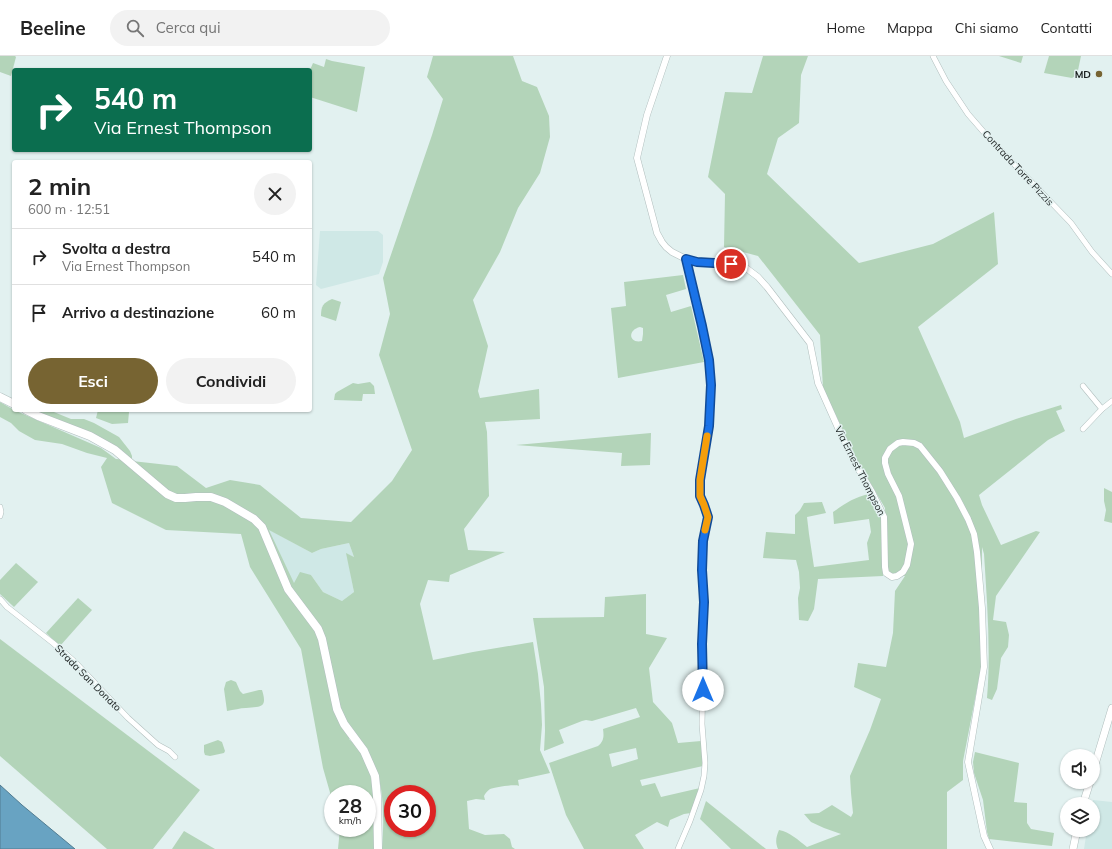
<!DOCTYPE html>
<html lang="it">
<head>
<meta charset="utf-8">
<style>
  :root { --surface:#fff; --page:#f2f2f2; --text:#222; --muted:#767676; --line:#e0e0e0; --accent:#776432 }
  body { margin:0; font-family:Mulish,sans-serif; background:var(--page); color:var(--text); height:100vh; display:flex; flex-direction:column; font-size:15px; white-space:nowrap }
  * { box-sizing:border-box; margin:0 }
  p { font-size:13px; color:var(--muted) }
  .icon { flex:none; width:22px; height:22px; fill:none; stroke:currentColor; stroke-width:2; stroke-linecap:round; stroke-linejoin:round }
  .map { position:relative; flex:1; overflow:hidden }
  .drawer { position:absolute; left:12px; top:104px; width:300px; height:252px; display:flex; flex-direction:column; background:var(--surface); border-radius:4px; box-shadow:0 1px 3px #0004 }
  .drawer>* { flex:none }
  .guide { position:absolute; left:12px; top:12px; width:300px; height:84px; border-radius:4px; box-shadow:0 1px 3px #0004; background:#0b6e4f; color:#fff; overflow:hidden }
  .buttons { position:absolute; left:1060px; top:693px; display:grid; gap:8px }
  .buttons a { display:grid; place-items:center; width:40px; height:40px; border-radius:50%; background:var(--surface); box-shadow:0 1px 3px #0004; font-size:20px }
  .speed { position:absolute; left:324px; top:729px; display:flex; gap:8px; font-size:20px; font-weight:700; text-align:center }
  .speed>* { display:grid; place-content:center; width:52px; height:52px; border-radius:50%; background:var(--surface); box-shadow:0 1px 3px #0004; line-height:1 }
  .speed small { font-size:10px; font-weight:400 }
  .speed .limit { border:6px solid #d22; background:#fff; color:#111 }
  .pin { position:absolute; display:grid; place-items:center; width:34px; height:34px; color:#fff; margin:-17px; border:2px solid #fff; border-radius:50%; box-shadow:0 1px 4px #0007 }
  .me { position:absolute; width:44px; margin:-22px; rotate:0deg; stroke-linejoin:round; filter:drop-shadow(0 0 3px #0008) }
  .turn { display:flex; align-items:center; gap:14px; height:84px; padding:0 16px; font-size:18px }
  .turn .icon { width:52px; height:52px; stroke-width:2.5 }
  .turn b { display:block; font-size:28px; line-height:34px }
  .round { display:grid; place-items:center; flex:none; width:42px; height:42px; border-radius:21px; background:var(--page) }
  .summary { display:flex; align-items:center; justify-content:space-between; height:68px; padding:0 16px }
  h1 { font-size:24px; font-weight:700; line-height:30px }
  .primary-button { display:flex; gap:8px; margin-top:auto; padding:8px 16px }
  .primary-button a { flex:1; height:46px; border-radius:24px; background:var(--accent); color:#fff; font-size:16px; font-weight:700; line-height:46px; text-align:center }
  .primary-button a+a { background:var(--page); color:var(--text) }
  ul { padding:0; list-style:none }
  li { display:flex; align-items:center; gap:12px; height:56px; padding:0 16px; border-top:1px solid var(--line) }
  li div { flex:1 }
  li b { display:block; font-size:15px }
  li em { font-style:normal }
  header { display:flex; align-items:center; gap:24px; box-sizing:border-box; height:56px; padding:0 20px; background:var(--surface); border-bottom:1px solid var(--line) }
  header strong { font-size:19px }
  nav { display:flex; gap:22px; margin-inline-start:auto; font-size:14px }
  .search { width:280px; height:36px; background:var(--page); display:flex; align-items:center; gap:10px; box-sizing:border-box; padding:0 14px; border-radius:22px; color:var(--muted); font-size:15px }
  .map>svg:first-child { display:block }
</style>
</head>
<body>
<header>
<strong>Beeline</strong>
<div class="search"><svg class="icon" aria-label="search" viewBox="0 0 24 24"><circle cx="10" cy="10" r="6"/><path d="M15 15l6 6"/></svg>Cerca qui</div>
<nav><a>Home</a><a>Mappa</a><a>Chi siamo</a><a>Contatti</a></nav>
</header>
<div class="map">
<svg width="1112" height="793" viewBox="0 0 1112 793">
  <rect width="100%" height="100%" fill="#e2f1f0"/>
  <g fill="#cfe8e6">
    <path d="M320 175H378L383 179V206L379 218 321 233 316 229Z"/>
    <path d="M268 473 312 497 321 493 349 487 354 501 347 498 354 536 342 545 323 536 311 519 294 528Z"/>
    <path d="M1093 744 1112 746V793H1084L1087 774H1093Z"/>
  </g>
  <g fill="#b3d4b9" fill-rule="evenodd">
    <path d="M0 0H15L16 1 11 20 0 16Z"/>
    <path d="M433 0H513L522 25 537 31 549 60 550 81 540 117 518 152 500 196 473 244 488 290 478 335 480 342 539 333 540 363 485 366 487 376 489 440 464 473 468 494 505 496 450 519 449 526 428 524 420 548 433 604 473 596 533 586 538 618 541 648 542 669 540 694 550 717 518 724 519 730C514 728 496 731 490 733 487 735 485 738 484 740L485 744 476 743 467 745 469 773 485 779 504 778 510 783 512 791 515 793H382C384 767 385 730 373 707 368 696 358 686 351 676L349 683C352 686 355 689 358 692 378 721 375 760 374 793H338L340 772H367V738H333V747L323 712 301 593 250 511 241 478 166 474 112 447 101 411 107 402 87 397 62 388 35 384 19 375 11 367 0 361V346L14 354 101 392 116 403 129 404 32 354H49L71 363H84L94 367 119 381 130 395 132 400V405L177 410 206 432 230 424 260 429 301 462 351 466 392 425 412 394 379 299 390 258 383 222 432 79 443 43 427 21ZM269 474 312 497 321 493 349 487 354 501 346 497 354 536 342 545 323 536 311 519 300 516 294 527ZM393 738H427V772H393Z"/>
    <path d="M763 0H808L801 19 799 67 778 82 767 118 859 207 933 188 994 156 998 208 918 271 960 366 964 382 1019 362 1061 349 1062 353 1056 355 1065 375 1048 384 979 439 982 449 1001 489 1036 475 1040 476 996 540 993 564 1006 566 1009 579 1008 591 1001 602 997 633 992 644 987 642C991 594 987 546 984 498L982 491 981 612 963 705V724L947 736V793H778C775 786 776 781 779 774 790 776 798 784 807 791L841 778 824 772 811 766 804 758 819 757 832 749 851 761 853 757 851 737 850 720 870 674 881 643 854 631 858 607 886 611 893 577 895 535 905 520 891 518 887 514 885 452 857 404 823 332 820 279 758 200 724 191 725 138 708 121 725 36 752 37Z"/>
    <path d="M999 0H1023L1021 7Z"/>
    <path d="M1049 0H1081L1077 19 1072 22 1044 17Z"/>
    <path d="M326 3 332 5 365 11 357 56 310 41V14L313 7 324 11Z"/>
    <path d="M683 219 686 233 666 239 671 256 691 250 704 306 618 322 611 252 626 250 624 226ZM640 271 643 272V278L642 285C629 288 627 274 640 271Z"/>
    <path d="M332 243 341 246 336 265 321 260C321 250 323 247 332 243Z"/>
    <path d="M370 326 374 330 375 338H363L362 345 334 344 335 338 337 336 353 327 358 328Z"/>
    <path d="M98 354H122V356H129L128 367 112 368 96 362Z"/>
    <path d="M651 377 650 409 621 410 622 397 516 389Z"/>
    <path d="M1104 432 1112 436V467L1104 465 1106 454 1104 445Z"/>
    <path d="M869 438 882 463 883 520 818 523 814 553 808 565 799 564 798 542 800 532 799 516 796 504 763 502 766 476 795 478V459L800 454 804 447 822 446 826 457 807 461 809 478 814 511 869 504 867 487 871 476 869 463 834 468 833 456C845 448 854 441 869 438Z"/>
    <path d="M16 507 38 526 14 551 0 538V524Z"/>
    <path d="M646 538V578L667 582 649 612 653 646 672 667 678 687 701 685 703 710 640 724 642 730 655 727 661 741 700 732 691 757 684 758 670 764 668 771 657 766 635 779 644 793H584L566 759 549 707 598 690C604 685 604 680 603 673L640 661 636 652 592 665 586 664 582 665 559 674 564 687 544 695 545 675 544 631 533 562 604 561 605 541ZM636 692 638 703 612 711 609 698Z"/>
    <path d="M78 542 92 554 60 590 46 577Z"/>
    <path d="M0 583 200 734 153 793H107L0 700Z"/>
    <path d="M231 624 236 626 240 635 243 638 259 634H262C268 653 260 650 246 652 240 652 234 654 227 655L224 633 226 626Z"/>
    <path d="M218 684 222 686 225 695 224 697 210 700 205 699 204 696V689Z"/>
    <path d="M975 696 1019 707 1014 746 1027 747V767L1031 773 1054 777 1052 790 989 783 987 776 983 744 974 717 973 706Z"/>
    <path d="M706 745 766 793H731L700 763Z"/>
    <path d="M184 775 215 793H172Z"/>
  </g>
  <path fill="#68a3c2" stroke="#517c91" d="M0 729 22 749 75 793H0Z"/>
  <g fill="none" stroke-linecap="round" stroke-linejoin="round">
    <defs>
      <g id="minor">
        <path d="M933 0 946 25 968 58 988 81 1071 167 1092 196 1112 218"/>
        <path d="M1083 330 1102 353"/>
        <path d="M1083 373 1102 353 1112 345"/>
        <path d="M0 451 1 456 0 460"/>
        <path d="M0 543 7 551 53 587 75 606 128 662 158 689 169 695 175 701"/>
        <path d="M678 793 690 765 701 734 704 720 705 707 702 668 703 620 702 588 704 546 702 514 703 485 708 461 704 449 700 440V424L709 370 711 329 709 304 702 270 686 203"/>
      </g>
      <path id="tertiary" d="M667 0 647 59 637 102 657 177 662 186 666 191 672 196 686 203 697 205 731 208 746 212 758 221 767 231 810 287 818 327 839 374 856 409 872 436 884 461 885 511 886 517 892 521 897 520 903 516 907 509 911 488 899 440 888 418 885 407V402L890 393 898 387 903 386 914 387 920 390 940 415 957 442 968 463 974 478 977 496 982 552 984 611 968 706 984 780 990 793"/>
      <g id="secondary">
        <path d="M1093 715 1112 652"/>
        <path d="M1083 748 1090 726"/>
        <path d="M1073 793 1077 774"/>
      </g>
      <g id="primary">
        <path d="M0 341 14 348"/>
        <path d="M26 354 38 360 90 380 115 394 167 438 176 442H185L196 441H211L225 446 254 463 262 471 288 533 318 573 322 583 337 653 344 668 364 695 375 720 377 740 378 793"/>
      </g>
    </defs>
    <use href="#minor" stroke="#b1bfbe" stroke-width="6"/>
    <use href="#tertiary" stroke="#b1bfbe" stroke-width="7"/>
    <use href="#secondary" stroke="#b1bfbe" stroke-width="8"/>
    <use href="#primary" stroke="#b1bfbe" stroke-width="9"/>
    <use href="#minor" stroke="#fff" stroke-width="5"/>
    <use href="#tertiary" stroke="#fff" stroke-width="6"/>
    <use href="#secondary" stroke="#fff" stroke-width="7"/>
    <use href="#primary" stroke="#fff" stroke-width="8"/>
  </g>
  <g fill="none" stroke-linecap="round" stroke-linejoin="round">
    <defs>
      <path id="route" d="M703 634 702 588 704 546 702 514 703 485 708 461 704 449 700 440V424L709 370 711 329 709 304 702 270 686 203 697 206 731 208"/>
    </defs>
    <use href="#route" stroke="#114b97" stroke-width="10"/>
    <use href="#route" stroke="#1a73e8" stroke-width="7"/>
    <path stroke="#f59e0b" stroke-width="7" d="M705 474 708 461 704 449 700 440V424L707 380"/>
  </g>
  <circle fill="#776432" stroke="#e2f1f0" stroke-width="1.5" cx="1099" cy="18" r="4"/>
  <g text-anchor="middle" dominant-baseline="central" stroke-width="3" stroke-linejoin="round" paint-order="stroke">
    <g font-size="10" font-weight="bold" fill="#1b2020" stroke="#e2f1f0" text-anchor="end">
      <text x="1091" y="18">MD</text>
    </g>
    <g font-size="10" fill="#1b2020" stroke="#e2f1f0">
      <text transform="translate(1018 112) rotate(47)">Contrada Torre Pizzis</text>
      <text transform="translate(860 415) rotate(63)">Via Ernest Thompson</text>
      <text transform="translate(88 622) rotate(45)">Strada San Donato</text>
    </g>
  </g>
</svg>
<div class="buttons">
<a><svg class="icon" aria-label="sound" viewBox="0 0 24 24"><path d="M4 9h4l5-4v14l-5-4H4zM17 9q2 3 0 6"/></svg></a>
<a><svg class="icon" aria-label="layers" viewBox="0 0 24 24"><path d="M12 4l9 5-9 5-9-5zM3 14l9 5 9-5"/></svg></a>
</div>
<div class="speed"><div>28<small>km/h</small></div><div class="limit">30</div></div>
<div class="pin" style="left:731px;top:208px;background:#d93025"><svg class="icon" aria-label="arrive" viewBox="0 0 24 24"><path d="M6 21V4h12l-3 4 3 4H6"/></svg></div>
<svg class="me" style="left:703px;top:634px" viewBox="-20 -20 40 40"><circle r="19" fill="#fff"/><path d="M0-13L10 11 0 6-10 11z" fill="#1a73e8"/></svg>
<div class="guide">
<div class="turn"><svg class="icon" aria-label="right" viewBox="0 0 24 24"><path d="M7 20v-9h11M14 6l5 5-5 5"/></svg><div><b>540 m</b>Via Ernest Thompson</div></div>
</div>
<section class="drawer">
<div class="summary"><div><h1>2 min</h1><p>600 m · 12:51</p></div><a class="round"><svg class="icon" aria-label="close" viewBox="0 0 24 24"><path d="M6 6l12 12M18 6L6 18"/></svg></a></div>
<ul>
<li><svg class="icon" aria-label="right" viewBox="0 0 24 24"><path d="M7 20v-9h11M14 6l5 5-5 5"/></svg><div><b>Svolta a destra</b><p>Via Ernest Thompson</p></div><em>540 m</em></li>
<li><svg class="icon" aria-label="arrive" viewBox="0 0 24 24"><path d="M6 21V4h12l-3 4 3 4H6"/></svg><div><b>Arrivo a destinazione</b></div><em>60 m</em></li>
</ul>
<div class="primary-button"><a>Esci</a><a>Condividi</a></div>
</section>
</div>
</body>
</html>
